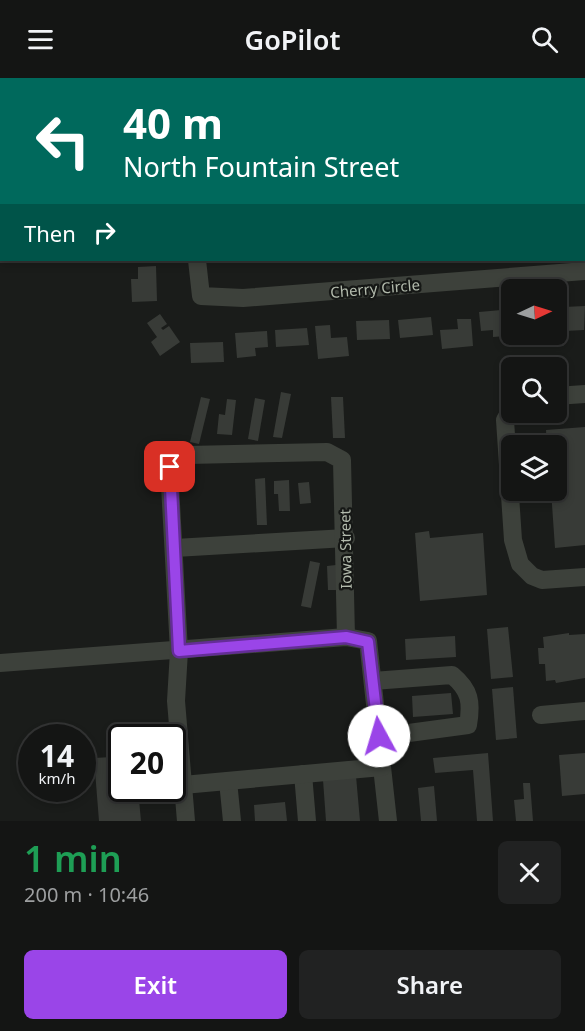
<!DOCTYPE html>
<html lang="en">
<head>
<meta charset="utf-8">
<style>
  :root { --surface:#141514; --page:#212222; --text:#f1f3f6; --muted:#9d9fa0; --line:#333434; --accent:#9a45e8 }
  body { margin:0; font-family:"Noto Sans",sans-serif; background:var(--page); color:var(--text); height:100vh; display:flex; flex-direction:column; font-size:22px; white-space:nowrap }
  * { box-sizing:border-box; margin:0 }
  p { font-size:20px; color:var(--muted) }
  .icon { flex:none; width:33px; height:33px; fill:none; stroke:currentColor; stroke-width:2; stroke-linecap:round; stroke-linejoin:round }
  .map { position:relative; height:743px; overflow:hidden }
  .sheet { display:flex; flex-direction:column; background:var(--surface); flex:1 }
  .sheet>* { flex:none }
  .top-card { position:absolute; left:0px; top:0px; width:585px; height:183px; box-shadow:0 3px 9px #0003,0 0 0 2px var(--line); background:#00695c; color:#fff; overflow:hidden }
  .needle { width:39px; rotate:86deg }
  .fabs { position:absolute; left:501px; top:201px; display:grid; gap:12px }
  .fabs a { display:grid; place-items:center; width:66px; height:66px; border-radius:9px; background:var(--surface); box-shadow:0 3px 9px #0003,0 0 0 2px var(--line); font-size:30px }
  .speed { position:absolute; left:18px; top:646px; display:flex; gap:12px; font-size:30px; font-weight:700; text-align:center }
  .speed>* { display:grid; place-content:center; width:78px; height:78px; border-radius:50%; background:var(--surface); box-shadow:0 3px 9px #0003,0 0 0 2px var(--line); line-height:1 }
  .speed small { font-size:15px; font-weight:400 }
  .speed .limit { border:3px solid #111; border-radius:9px; background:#fff; color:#111 }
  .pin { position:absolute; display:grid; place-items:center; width:51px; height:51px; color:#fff; margin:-26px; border-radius:12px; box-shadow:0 3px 9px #0006 }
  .me { position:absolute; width:66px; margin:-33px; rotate:354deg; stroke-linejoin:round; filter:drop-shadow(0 0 4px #0008) }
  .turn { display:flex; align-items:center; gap:21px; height:126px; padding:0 24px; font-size:27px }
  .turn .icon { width:78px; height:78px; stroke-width:2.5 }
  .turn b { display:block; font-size:42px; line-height:51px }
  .then { display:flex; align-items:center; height:57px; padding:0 24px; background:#0003; gap:12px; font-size:22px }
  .round { display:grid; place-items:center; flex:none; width:63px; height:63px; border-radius:9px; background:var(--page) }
  .head { display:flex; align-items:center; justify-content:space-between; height:102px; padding:0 24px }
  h1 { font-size:36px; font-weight:600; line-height:45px; color:#1e9e55 }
  .button { display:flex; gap:12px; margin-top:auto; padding:12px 24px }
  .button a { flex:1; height:69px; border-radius:9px; background:var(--accent); color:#fff; font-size:24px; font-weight:600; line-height:69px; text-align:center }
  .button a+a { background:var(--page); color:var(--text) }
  header { display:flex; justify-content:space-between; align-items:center; height:78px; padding:0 24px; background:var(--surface); font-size:27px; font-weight:600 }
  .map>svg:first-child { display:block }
</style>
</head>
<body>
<header><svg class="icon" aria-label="menu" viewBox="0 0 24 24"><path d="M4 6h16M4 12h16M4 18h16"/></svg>GoPilot<svg class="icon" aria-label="search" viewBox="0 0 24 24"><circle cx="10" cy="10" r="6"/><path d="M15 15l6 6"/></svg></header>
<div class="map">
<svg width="585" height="743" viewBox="0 0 585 743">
  <rect width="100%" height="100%" fill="#1a1c1a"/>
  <g fill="#383b37">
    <path d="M156 188 157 223 132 224 131 201H138V189Z"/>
    <path d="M585 228 584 252 565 253 564 229Z"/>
    <path d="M512 231V252H506V258L493 259V252L481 253 479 234Z"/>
    <path d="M160 236 167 246 161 250 163 252 169 248 180 264 160 278 151 264 157 259 147 245Z"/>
    <path d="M431 239 433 257 400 260 398 242Z"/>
    <path d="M457 241H471L473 268 442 271 440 252 458 251Z"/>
    <path d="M389 242 390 261 357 262 356 243Z"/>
    <path d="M330 247 331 260 347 259 349 278 318 281 315 248Z"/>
    <path d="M307 250 309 267 276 269 275 252Z"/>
    <path d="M267 253 268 269 255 270 256 278 237 280 235 255Z"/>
    <path d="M223 264 224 284 191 285 190 265Z"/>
    <path d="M281 314 291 316 282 360 273 359Z"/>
    <path d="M201 319 210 321 199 366 190 364Z"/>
    <path d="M331 319H343L345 360H333Z"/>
    <path d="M255 320 265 322 258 363 248 361Z"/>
    <path d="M227 321 236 322 232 357 217 356 219 336 225 337Z"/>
    <path d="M585 349V467L555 470 551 412H556V368H547L546 352Z"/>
    <path d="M265 400 267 447H257L255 401Z"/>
    <path d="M289 402 290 433H279L278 416H274V403Z"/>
    <path d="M309 404 311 425 300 426 298 405Z"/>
    <path d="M429 453 430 460 483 455 487 517 420 523 415 455Z"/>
    <path d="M310 483 320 485 311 530 301 528Z"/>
    <path d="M336 487 337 512H328L327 488Z"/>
    <path d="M508 549 513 599 491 601 487 551Z"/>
    <path d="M569 555V557L585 556V600L556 605 555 602 546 603 545 586H539L538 570H544L543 559Z"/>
    <path d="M455 558 456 579 406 582 405 561Z"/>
    <path d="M513 609 517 660 496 662 492 611Z"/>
    <path d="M451 615 453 636 413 639 412 618Z"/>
    <path d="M122 666V711H138L141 743H99L94 680 112 679 111 667Z"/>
    <path d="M488 675 493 743H477L473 692 435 695 433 680Z"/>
    <path d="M585 675V716L562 718 559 677Z"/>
    <path d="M356 698 360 743H326L323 702Z"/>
    <path d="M523 705H530L533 743H516L514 722 524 721Z"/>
    <path d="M434 708 437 743H421L418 710Z"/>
    <path d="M285 724 287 743H255L254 727Z"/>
  </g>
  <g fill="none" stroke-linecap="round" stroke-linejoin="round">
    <g stroke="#3d413b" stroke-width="18">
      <path d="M206 2V0"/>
      <path d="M584 16H585"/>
      <path d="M197 182 201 218 243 220 585 193"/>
      <path d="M556 318 585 316"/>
      <path d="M512 330 505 342 513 462 520 486 532 498 542 502 585 499"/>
      <path d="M175 470 346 460"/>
      <path d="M0 585 346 559 368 563 388 743"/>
      <path d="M373 603 452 597C470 612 472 624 468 647L379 659"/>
      <path d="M541 637 585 633"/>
      <path d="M303 696 307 743"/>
      <path d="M228 703 232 743"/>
      <path d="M183 707 382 689"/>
      <path d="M186 743 176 623 179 573 169 389 188 377 327 374 342 382 346 559"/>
    </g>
  </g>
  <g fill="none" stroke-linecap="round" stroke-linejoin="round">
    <defs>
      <path id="route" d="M170 389 179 573 346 559 368 564 379 658"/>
    </defs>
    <use href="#route" stroke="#642d97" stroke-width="15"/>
    <use href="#route" stroke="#9a45e8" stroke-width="10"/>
  </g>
  <g text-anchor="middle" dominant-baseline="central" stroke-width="4.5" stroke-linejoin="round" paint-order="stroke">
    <g font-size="15" fill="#b3bbad" stroke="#151715">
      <text transform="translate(375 210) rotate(-5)">Cherry Circle</text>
      <text transform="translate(345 471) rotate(-91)">Iowa Street</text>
    </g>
  </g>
</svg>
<div class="fabs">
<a><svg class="needle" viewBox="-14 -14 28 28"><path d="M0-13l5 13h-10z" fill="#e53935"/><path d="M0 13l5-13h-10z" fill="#9d9fa0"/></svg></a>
<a><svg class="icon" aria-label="search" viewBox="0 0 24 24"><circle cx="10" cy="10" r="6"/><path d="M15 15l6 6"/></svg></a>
<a><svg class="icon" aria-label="layers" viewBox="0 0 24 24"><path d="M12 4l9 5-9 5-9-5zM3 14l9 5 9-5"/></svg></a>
</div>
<div class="speed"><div>14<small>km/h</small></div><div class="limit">20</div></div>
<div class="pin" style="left:170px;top:389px;background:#d93025"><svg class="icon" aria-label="arrive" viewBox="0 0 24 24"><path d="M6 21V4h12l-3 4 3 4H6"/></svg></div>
<svg class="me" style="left:379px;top:658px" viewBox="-20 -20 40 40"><circle r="19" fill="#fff"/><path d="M0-13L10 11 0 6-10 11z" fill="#9a45e8"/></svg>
<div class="top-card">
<div class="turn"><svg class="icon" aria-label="left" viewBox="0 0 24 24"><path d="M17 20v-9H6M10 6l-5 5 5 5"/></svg><div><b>40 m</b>North Fountain Street</div></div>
<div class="then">Then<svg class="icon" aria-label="right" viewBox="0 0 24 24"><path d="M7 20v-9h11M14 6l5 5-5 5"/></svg></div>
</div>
</div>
<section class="sheet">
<div class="head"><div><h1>1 min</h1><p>200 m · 10:46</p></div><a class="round"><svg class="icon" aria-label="close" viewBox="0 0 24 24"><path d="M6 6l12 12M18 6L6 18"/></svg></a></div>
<div class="button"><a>Exit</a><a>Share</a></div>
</section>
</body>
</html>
